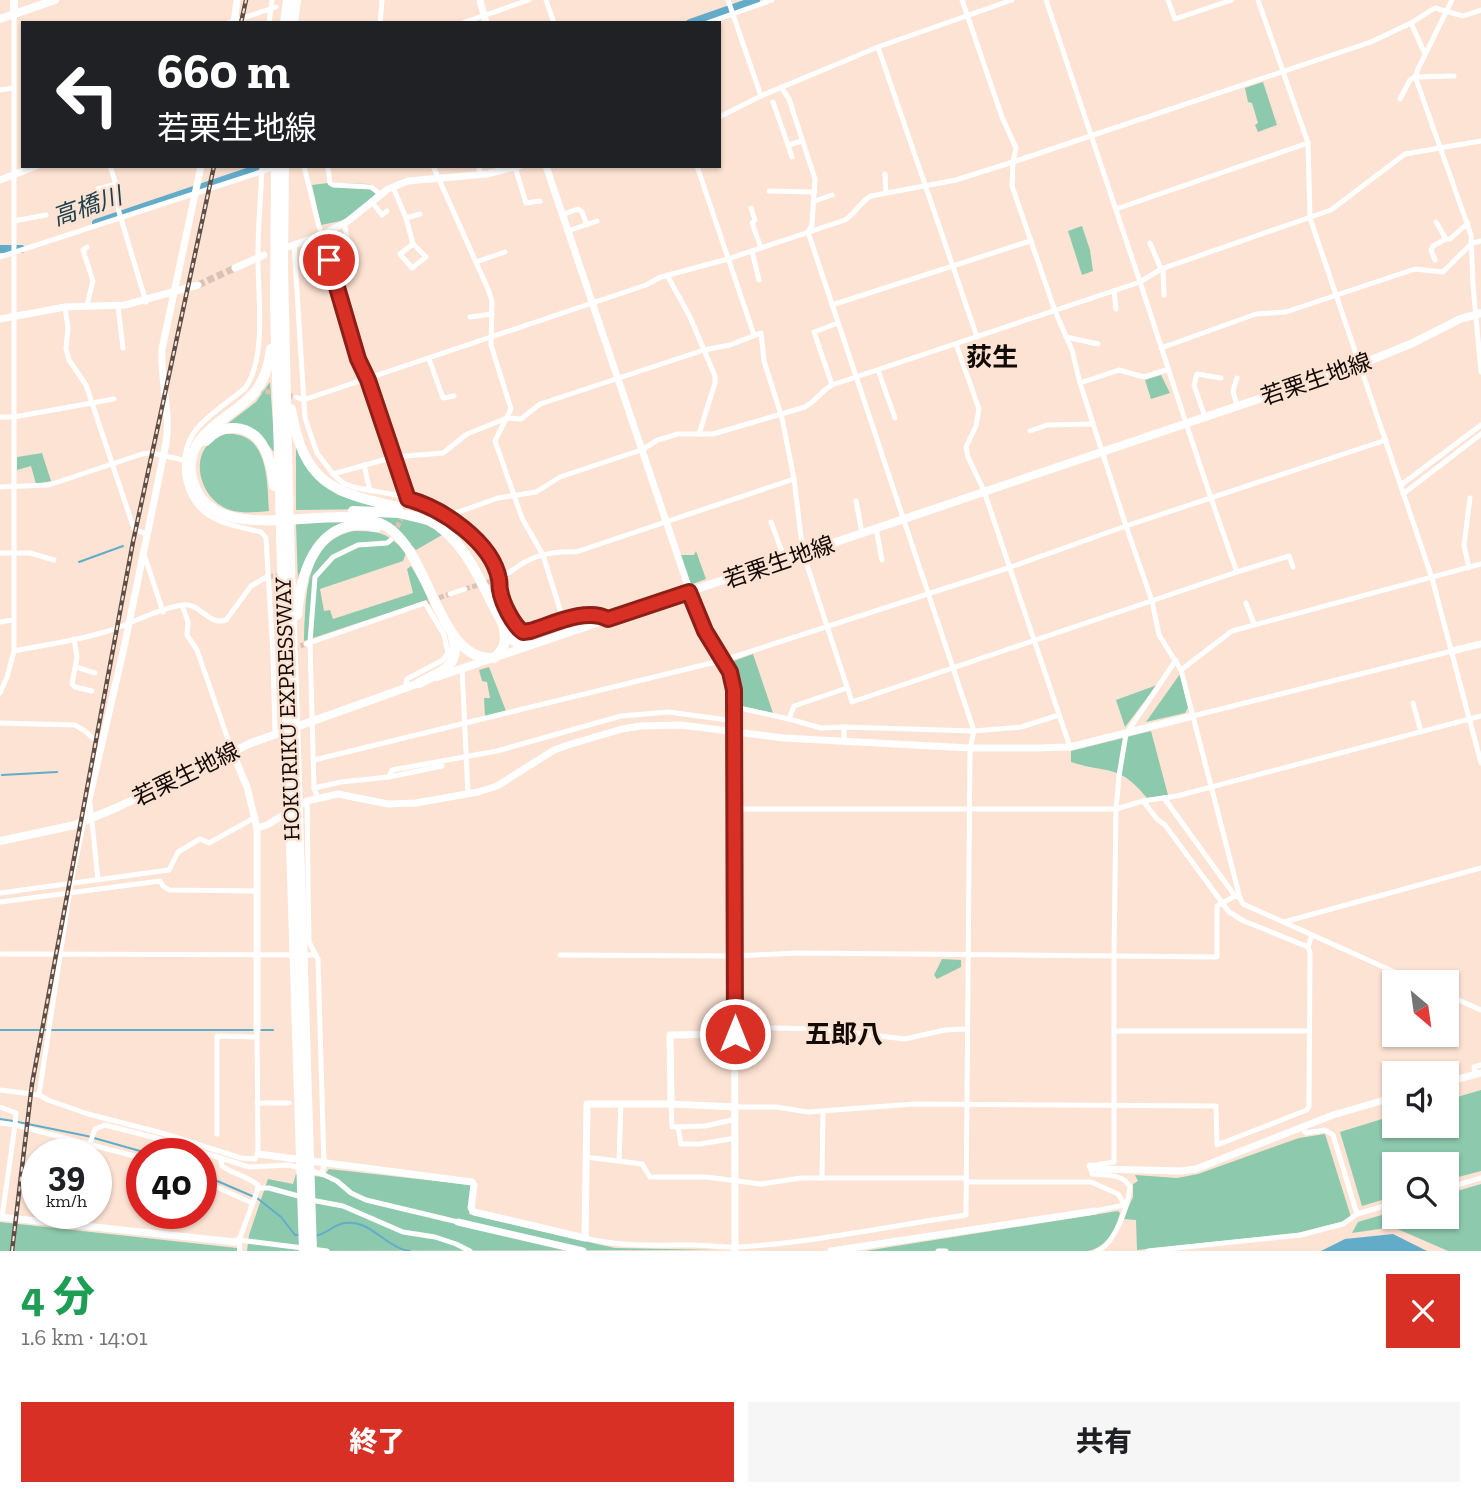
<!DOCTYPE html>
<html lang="ja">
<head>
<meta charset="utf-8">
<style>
  :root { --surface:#fff; --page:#f6f6f6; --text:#202124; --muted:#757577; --accent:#d93025 }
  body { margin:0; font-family:"Zilla Slab","Noto Sans JP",serif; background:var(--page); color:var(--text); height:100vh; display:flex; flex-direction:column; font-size:26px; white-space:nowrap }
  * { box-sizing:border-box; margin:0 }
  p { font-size:23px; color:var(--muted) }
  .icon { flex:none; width:38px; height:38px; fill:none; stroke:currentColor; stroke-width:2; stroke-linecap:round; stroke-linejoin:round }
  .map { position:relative; height:1251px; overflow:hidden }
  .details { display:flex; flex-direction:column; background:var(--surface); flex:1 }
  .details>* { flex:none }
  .top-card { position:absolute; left:21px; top:21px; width:700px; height:147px; border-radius:0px; box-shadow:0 2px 5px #0004; background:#202124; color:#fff; overflow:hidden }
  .needle { width:46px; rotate:151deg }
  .buttons { position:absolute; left:1382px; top:970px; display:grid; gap:14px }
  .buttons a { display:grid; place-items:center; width:77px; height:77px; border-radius:0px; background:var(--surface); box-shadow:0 2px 5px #0004; font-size:35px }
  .speed { position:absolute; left:21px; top:1138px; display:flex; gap:14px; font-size:35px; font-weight:700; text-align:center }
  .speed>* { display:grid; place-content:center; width:91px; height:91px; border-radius:50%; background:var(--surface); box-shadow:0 2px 5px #0004; line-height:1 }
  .speed small { font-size:18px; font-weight:400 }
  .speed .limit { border:10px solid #d22; background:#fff; color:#111 }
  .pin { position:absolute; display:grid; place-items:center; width:60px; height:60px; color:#fff; margin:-30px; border:4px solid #fff; border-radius:50%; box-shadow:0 2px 7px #0007 }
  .me { position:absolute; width:77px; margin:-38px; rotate:0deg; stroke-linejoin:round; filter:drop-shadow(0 0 5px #0008) }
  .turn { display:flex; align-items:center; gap:24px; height:147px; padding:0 21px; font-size:32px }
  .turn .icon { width:91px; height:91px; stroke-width:2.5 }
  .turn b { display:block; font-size:49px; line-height:60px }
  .round { display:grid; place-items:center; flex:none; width:74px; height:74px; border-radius:0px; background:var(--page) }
  .overview { display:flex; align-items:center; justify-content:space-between; height:119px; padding:0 21px }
  h1 { font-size:42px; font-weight:800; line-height:52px; color:#1e9e55 }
  .button { display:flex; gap:14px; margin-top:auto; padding:14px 21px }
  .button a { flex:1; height:80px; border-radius:0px; background:var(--accent); color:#fff; font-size:28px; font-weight:800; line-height:80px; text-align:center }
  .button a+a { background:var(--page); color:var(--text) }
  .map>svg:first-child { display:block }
</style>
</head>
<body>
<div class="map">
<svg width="1481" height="1251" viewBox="0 0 1481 1251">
  <rect width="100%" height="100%" fill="#fde3d3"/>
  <g fill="#8dc9ad">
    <path d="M1263 82 1277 125 1258 132 1255 125 1258 123 1252 103 1248 102 1245 88Z"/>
    <path d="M328 183 370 184 379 191 346 220 321 225 312 185Z"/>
    <path d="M1082 226 1090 250 1093 271 1082 275 1068 231Z"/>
    <path d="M1161 375 1170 393 1151 399 1145 380Z"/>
    <path d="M270 382 275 453C259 435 251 422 226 425L256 402Z"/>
    <path d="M225 434C269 431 267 480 269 511 256 512 243 514 230 510 196 499 186 445 225 434Z"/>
    <path d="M296 442 326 486 338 495 383 509 296 510Z"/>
    <path d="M42 453 51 481 36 484 31 466 17 470V457Z"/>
    <path d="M369 516C396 517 421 517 442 535L416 550 401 535Z"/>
    <path d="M325 522 361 523 342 527 307 558 298 582 296 524Z"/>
    <path d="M354 531C381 531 388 533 406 553L403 561 320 589 324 611 330 610 333 619 413 593 407 569 411 566 430 599 304 641C306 600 303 541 354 531Z"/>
    <path d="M696 551 706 579 690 585 679 555H694Z"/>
    <path d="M753 654 773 713 741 706 739 683 731 662Z"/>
    <path d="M489 667 506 711 485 717 484 698H490L487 682 482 681 479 670Z"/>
    <path d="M1180 674 1188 708 1185 713 1146 722Z"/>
    <path d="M1157 685 1125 727 1116 700Z"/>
    <path d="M1151 731 1168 795 1147 798C1119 763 1107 774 1071 762V751Z"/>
    <path d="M942 959 961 960V967L937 979 934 975Z"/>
    <path d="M1481 1090V1171L1447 1180V1164H1395V1196L1362 1206 1340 1132 1395 1115V1125H1447V1100Z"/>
    <path d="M1325 1134 1351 1217 1341 1222 1297 1233 1137 1250 1136 1220 1123 1219 1133 1197V1184L1138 1181 1135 1175 1177 1178 1198 1174 1299 1138Z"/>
    <path d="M329 1169 471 1185 469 1214 597 1244 615 1248 719 1250 247 1251 249 1235 268 1179 293 1184 296 1174 323 1177Z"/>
    <path d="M1481 1184V1251H1448L1393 1227 1352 1233 1358 1222 1395 1211V1216H1447V1194Z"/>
    <path d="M1118 1211 1120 1213C1115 1231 1108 1246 1088 1251H865Z"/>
    <path d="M0 1222 237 1248V1251H0Z"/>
  </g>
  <path fill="#62acca" d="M1393 1234 1427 1251H1321L1345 1239Z"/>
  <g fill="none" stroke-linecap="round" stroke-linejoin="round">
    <g stroke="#62acca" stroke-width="2">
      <path d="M79 562 123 546"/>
      <path d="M2 775 57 772"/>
      <path d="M0 1030H254"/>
      <path d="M260 1030H273"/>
      <path d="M0 1119 13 1121"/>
      <path d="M18 1122 87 1136 147 1153"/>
      <path d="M201 1174 252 1196"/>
      <path d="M257 1198 281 1217 295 1235H298"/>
      <path d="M314 1236C326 1235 334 1224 345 1223 370 1219 386 1248 410 1251"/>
    </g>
    <g stroke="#62acca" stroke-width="8">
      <path d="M690 23 756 0"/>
      <path d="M96 223 265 166"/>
      <path d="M0 249H21"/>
    </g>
    <g stroke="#dac2b4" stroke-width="5" stroke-dasharray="5 2.5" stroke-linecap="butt">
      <path d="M258 390 296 397"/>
      <path d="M394 534 408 504"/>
      <path d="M268 576 315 577"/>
      <path d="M465 589 495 580"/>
      <path d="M425 603 450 594"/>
      <path d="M279 653 306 644"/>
    </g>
    <path stroke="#dac2b4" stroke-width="7" stroke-dasharray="7 3.5" stroke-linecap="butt" d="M198 285 235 268"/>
    <g stroke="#fff" stroke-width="5">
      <path d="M546 0 554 23"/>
      <path d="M728 0 761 96"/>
      <path d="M1168 0 1175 19 1232 0"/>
      <path d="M1258 0 1308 143 1310 218 1432 578 1481 763"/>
      <path d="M1452 0 1417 71 1416 79 1471 235 1473 285 1481 372"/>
      <path d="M228 23 276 7"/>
      <path d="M269 23 272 0"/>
      <path d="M380 23 382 0"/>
      <path d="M462 23 529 0"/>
      <path d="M707 23 772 0"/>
      <path d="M1411 23 1425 54"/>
      <path d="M878 47 977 337"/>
      <path d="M1417 77 1454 76"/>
      <path d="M0 90 14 88"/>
      <path d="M1400 99 1410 80 1417 75"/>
      <path d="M773 102 788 145 802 141"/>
      <path d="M719 117 761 96 878 47 1012 0"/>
      <path d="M788 145 792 157"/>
      <path d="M262 166C261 195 258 225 258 254 257 291 268 357 245 388 229 402 209 413 196 430 176 455 182 499 210 516 224 525 245 528 261 532L266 538 273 655 275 733"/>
      <path d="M304 166 318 223 358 359 368 380 408 504"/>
      <path d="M433 166 488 289 492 301 491 345 511 409 495 441 522 518 543 555 567 632"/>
      <path d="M478 166 481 174"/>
      <path d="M697 166 754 335"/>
      <path d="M515 167 526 203 540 201"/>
      <path d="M328 168 330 183 333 185 371 187 380 194"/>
      <path d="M885 174 886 193"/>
      <path d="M116 184 119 212 146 302"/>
      <path d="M393 187 406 218 420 214"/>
      <path d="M98 189 116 184 110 166"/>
      <path d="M769 191 815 192"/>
      <path d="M371 201 382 215 387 211"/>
      <path d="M815 201 832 195"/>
      <path d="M751 208 755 220 752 223 761 248"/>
      <path d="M1116 209 1308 143"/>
      <path d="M562 215 578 209 582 212 587 225"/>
      <path d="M406 218 413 244 426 257 412 268 400 254 413 244"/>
      <path d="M14 221 46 215"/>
      <path d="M1436 222 1446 239H1450L1468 223"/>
      <path d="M344 223 352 261"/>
      <path d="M568 231 597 221"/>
      <path d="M1150 243 1161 269"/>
      <path d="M294 244 305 418 317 453 333 474 394 457 443 453 467 434 507 418 521 419 540 404 704 350 730 345 761 333 764 361 782 418 794 479 803 553 852 702 1237 572 1289 556 1293 567"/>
      <path d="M752 251 759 280"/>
      <path d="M0 257 276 167"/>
      <path d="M1435 260 1431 250 1433 246 1446 239"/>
      <path d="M476 262 505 252"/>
      <path d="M1163 268 1164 295"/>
      <path d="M667 275 690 317 715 376V383L699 434"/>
      <path d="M1114 291 1116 309"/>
      <path d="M87 305 93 281 83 250 87 247"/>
      <path d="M832 305 1030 241"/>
      <path d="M118 306 123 348"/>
      <path d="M65 307 68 328 66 348 69 360 86 385 134 529 146 534"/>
      <path d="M470 317 492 314"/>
      <path d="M1066 337 1098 344"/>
      <path d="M956 344 979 409 976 426 966 447 968 457 984 491 1070 747"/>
      <path d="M1161 348 1256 314 1286 312 1415 269 1443 272 1472 243 1481 241"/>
      <path d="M429 359 443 398 454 396"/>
      <path d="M878 370 895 418"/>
      <path d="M1080 383 1119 370 1144 377 1166 370"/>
      <path d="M832 385 814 332 838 323"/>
      <path d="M296 397 303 400 646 285 661 277 728 259 845 220C855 214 860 202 871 196L956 180 1013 162 1016 148 1002 117 962 0"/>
      <path d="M1237 406 1233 391 1237 378"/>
      <path d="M0 417H14L114 399"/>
      <path d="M1205 417 1194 385 1197 374 1221 378"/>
      <path d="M1030 431 1047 425 1093 424"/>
      <path d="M364 465 370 491"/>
      <path d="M333 474 343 483 354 487C377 493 405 494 427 504 456 517 486 545 498 575 500 580 499 585 500 591 502 603 513 625 523 632 549 629 583 606 608 619"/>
      <path d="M1401 485 1481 425"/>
      <path d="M0 487 49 485 142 454 152 453 183 460"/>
      <path d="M1403 494 1481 434"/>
      <path d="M856 501 862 533"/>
      <path d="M447 516 498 498 536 492 560 477 641 450 658 440 678 434H713L805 407C816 401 821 391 832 385L1140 282 1046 0"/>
      <path d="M771 522 785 560"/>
      <path d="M876 528 882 560"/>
      <path d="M0 553H30L54 560"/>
      <path d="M142 556 145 557 163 612"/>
      <path d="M1469 568 1464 545 1470 498"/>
      <path d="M1237 572C1202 476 1172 379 1140 282L1161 269 1331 210 1405 154 1481 141"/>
      <path d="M495 580C505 576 511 571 520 565 537 554 557 551 576 552L794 479"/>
      <path d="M450 594 465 589"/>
      <path d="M1246 603 1254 624"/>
      <path d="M182 605 188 622 187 635 197 650 232 751"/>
      <path d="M0 622 13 620"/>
      <path d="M74 639 77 657 72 684 75 687 92 691"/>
      <path d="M306 644 425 603 444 635 448 653 443 660 407 679 405 688"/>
      <path d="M14 651C44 645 75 641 105 632 128 625 160 608 182 605 201 602 207 626 226 620L251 586 268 576"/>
      <path d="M76 667 95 673"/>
      <path d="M462 668 468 794"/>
      <path d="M1181 670 1232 631 1481 564"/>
      <path d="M0 693 7 677 14 651V14"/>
      <path d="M1413 703 1421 732"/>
      <path d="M735 707 789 719"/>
      <path d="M1193 716 1452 651"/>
      <path d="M0 723 75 725 85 731 97 742H103"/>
      <path d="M844 727 821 728 789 719 794 706 847 688"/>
      <path d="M844 741V727L974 731 1021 727 1059 715"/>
      <path d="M314 760 724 660 1008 568 1126 526 1080 383 1072 350 1055 311 1012 186 1013 162 1371 42 1411 23 1435 8 1463 16 1481 10"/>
      <path d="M442 766 389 777 392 770 497 751 621 716 669 712 735 721"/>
      <path d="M314 788 310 642 315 577 333 557 358 545 387 543 391 540"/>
      <path d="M318 798 314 788 341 782 389 777"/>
      <path d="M1164 798 1235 896 1240 898 1243 904 1417 982"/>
      <path d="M307 801 309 942 318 959 324 1164 322 1174"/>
      <path d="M1143 801 1157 819 1165 825 1229 912 1244 921 1308 947"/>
      <path d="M90 803 98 880"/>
      <path d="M734 809H1116L1143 801 1177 796 1481 716"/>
      <path d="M0 893 169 870 178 852 200 839 209 843 256 817"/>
      <path d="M1240 898 1181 670 1159 635 1152 601 1126 526 1386 440"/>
      <path d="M0 902 160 881 163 886 169 890 257 891"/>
      <path d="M1284 922 1481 868"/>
      <path d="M0 954 316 955"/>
      <path d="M560 955 735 956 797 953 1217 957V906L1235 896"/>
      <path d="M1447 995 1481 1010"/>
      <path d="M735 1027 821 1029 905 1039 945 1030 966 1029"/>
      <path d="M1114 1031H1309"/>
      <path d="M1475 1075 1474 1067 1481 1065"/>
      <path d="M0 1090 39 1095 48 1100 88 1114 162 1133 241 1158 255 1159 258 1154 257 1030"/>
      <path d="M39 1095 71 883 84 821"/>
      <path d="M257 1103H289"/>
      <path d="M671 1104 672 1127 705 1126 736 1119"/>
      <path d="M0 1107 16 1113 15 1125 142 1158"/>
      <path d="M736 1107H776L808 1112 914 1104 1216 1106 1217 1145 1307 1110 1309 1106 1310 953 1308 947 1312 935"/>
      <path d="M823 1112 822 1178H965"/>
      <path d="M0 1123 15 1125 2 1217"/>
      <path d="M678 1127 681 1144H700L736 1138"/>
      <path d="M1302 1128 1306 1133 1325 1130 1333 1135 1357 1214"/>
      <path d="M217 1134V1036L257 1037"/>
      <path d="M90 1143 95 1129 105 1125 160 1139 249 1167 289 1165 322 1174 337 1181 351 1193 366 1200 458 1222"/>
      <path d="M586 1157 642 1164 650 1177H706L761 1184 801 1178H822"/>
      <path d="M221 1160 222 1166C233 1174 247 1176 258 1185L257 1192 239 1240 240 1251"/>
      <path d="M619 1160 621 1103"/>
      <path d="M201 1180 252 1203"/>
      <path d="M966 1182H1091L1118 1194 1125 1205 1095 1211"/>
      <path d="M258 1188H269L302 1197"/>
      <path d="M1447 1188 1481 1178"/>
      <path d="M311 1200 343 1206 403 1232 435 1237 456 1244 470 1251"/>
      <path d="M585 1238C619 1247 655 1245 691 1245 707 1245 723 1248 739 1247 815 1242 890 1226 966 1215L970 748 974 731 808 232 812 225 815 179 789 99 781 87"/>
      <path d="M239 1240 327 1251"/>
      <path d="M938 1251H946"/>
      <path d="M1097 1251C1115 1244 1128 1206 1130 1187 1124 1174 1105 1175 1092 1174L1090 1166 1114 1162V956L1116 809 1119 776 1126 734 1176 660"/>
      <path d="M1148 1251 1301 1235 1343 1224 1357 1214 1395 1203"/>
    </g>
    <g stroke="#fff" stroke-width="7">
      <path d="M480 0 486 23"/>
      <path d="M234 23 237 0"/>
      <path d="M546 166 693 601 705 631 730 672 734 690 735 1251"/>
      <path d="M0 180 36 166"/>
      <path d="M288 247 322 235 348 221 388 189 408 181 487 174 519 166"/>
      <path d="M235 268 264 255"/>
      <path d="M0 319 65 307 125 305 198 285"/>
      <path d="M1452 651 1481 644"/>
      <path d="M232 751 247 787 257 828V1030"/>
      <path d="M84 821 125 643 166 443C171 411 160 381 162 349L201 166"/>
      <path d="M257 828 267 825 307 801 338 794 388 804 416 803 478 792 497 786 554 750 568 745 622 729 641 726 681 725 783 738 970 748H1037L1070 747 1193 716"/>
      <path d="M1447 1082 1481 1073"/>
      <path d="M671 1104 670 1035 735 1034"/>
      <path d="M258 1154 472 1182 474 1185 471 1208 474 1212 585 1238 587 1104H671L736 1107"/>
      <path d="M1090 1166 1101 1169 1181 1171 1196 1169 1333 1115 1395 1097"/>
      <path d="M0 1217 235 1242 239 1240"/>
      <path d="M458 1222 583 1251"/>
      <path d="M831 1251 1095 1211"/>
    </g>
    <g stroke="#fff" stroke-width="8">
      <path d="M14 14V0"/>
      <path d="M0 19 55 0"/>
      <path d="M437 677 1359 365 1413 343 1460 319 1481 313"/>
      <path d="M0 841 75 825 118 807 251 743 425 681"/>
    </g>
    <g stroke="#fff" stroke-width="10">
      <path d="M285 23 288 0"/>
      <path d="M293 23 296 0"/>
      <path d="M276 166 275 305 281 533 304 1251"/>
      <path d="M284 166 283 266 289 532 312 1251"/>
      <path d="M271 349C269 366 265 380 254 393 231 420 182 433 192 478 210 553 329 501 380 523 431 544 435 662 494 658 507 648 506 638 503 623"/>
      <path d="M291 409C304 483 331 492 398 507"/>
      <path d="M206 441C214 432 223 427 235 428 265 430 271 462 274 486"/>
      <path d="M353 511 399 513 432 521"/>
      <path d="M428 519C472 543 486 600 512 639L517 643 528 645"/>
      <path d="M297 615C301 569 319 514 377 527"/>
      <path d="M419 683C442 671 461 667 453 637"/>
    </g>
    <defs>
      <g id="rail">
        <path d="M241 23 246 0"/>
        <path d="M12 1251 32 1084 133 542 214 166"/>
      </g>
    </defs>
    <use href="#rail" stroke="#5d4f47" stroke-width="4.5"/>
    <use href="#rail" stroke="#fde3d3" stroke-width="2" stroke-dasharray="5" stroke-linecap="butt"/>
  </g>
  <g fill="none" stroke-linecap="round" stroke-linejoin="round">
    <defs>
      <path id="route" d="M329 260 358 359 368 380 408 499C442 508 492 542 499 579 500 583 499 586 500 590 502 603 513 625 523 632L530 631C551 625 586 607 608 619L689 592 705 631 730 672 734 690 735 1034"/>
    </defs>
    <use href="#route" stroke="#8d1f18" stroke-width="18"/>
    <use href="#route" stroke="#d93025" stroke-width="12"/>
  </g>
  <g text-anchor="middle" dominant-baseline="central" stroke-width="5" stroke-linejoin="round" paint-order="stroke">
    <g font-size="23" fill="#120a05" stroke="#fde3d3">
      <text transform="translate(1316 379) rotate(-19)">若栗生地線</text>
      <text transform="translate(779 562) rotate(-19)">若栗生地線</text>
      <text transform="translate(287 709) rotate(-92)">HOKURIKU EXPRESSWAY</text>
      <text transform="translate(186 774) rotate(-26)">若栗生地線</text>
    </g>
    <g font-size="24" font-style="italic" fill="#1e404e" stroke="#fde3d3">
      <text transform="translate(87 206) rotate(-19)">高橋川</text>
    </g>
    <g font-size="26" font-weight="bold" fill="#120a05" stroke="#fde3d3">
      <text x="992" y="357">荻生</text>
      <text x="844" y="1034">五郎八</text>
    </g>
  </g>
</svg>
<div class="buttons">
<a><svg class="needle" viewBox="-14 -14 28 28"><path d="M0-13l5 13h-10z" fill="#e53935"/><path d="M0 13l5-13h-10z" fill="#757577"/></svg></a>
<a><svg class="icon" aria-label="sound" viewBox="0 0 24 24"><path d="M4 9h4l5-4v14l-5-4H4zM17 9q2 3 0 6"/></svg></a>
<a><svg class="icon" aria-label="search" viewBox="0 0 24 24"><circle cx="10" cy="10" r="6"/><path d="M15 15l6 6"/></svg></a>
</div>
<div class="speed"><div>39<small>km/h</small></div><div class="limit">40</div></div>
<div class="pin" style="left:329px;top:260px;background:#d93025"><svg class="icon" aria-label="arrive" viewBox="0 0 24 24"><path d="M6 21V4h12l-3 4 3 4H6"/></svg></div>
<svg class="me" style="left:735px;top:1034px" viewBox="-20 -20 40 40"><circle r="17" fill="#d93025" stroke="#fff" stroke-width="3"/><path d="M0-11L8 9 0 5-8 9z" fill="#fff"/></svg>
<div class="top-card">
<div class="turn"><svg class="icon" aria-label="left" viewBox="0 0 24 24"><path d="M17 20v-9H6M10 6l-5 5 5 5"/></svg><div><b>660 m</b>若栗生地線</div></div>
</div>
</div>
<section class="details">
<div class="overview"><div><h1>4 分</h1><p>1.6 km · 14:01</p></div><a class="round" style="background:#d93025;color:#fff"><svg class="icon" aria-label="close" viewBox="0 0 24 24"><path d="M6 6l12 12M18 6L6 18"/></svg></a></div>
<div class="button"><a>終了</a><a>共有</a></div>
</section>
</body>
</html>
